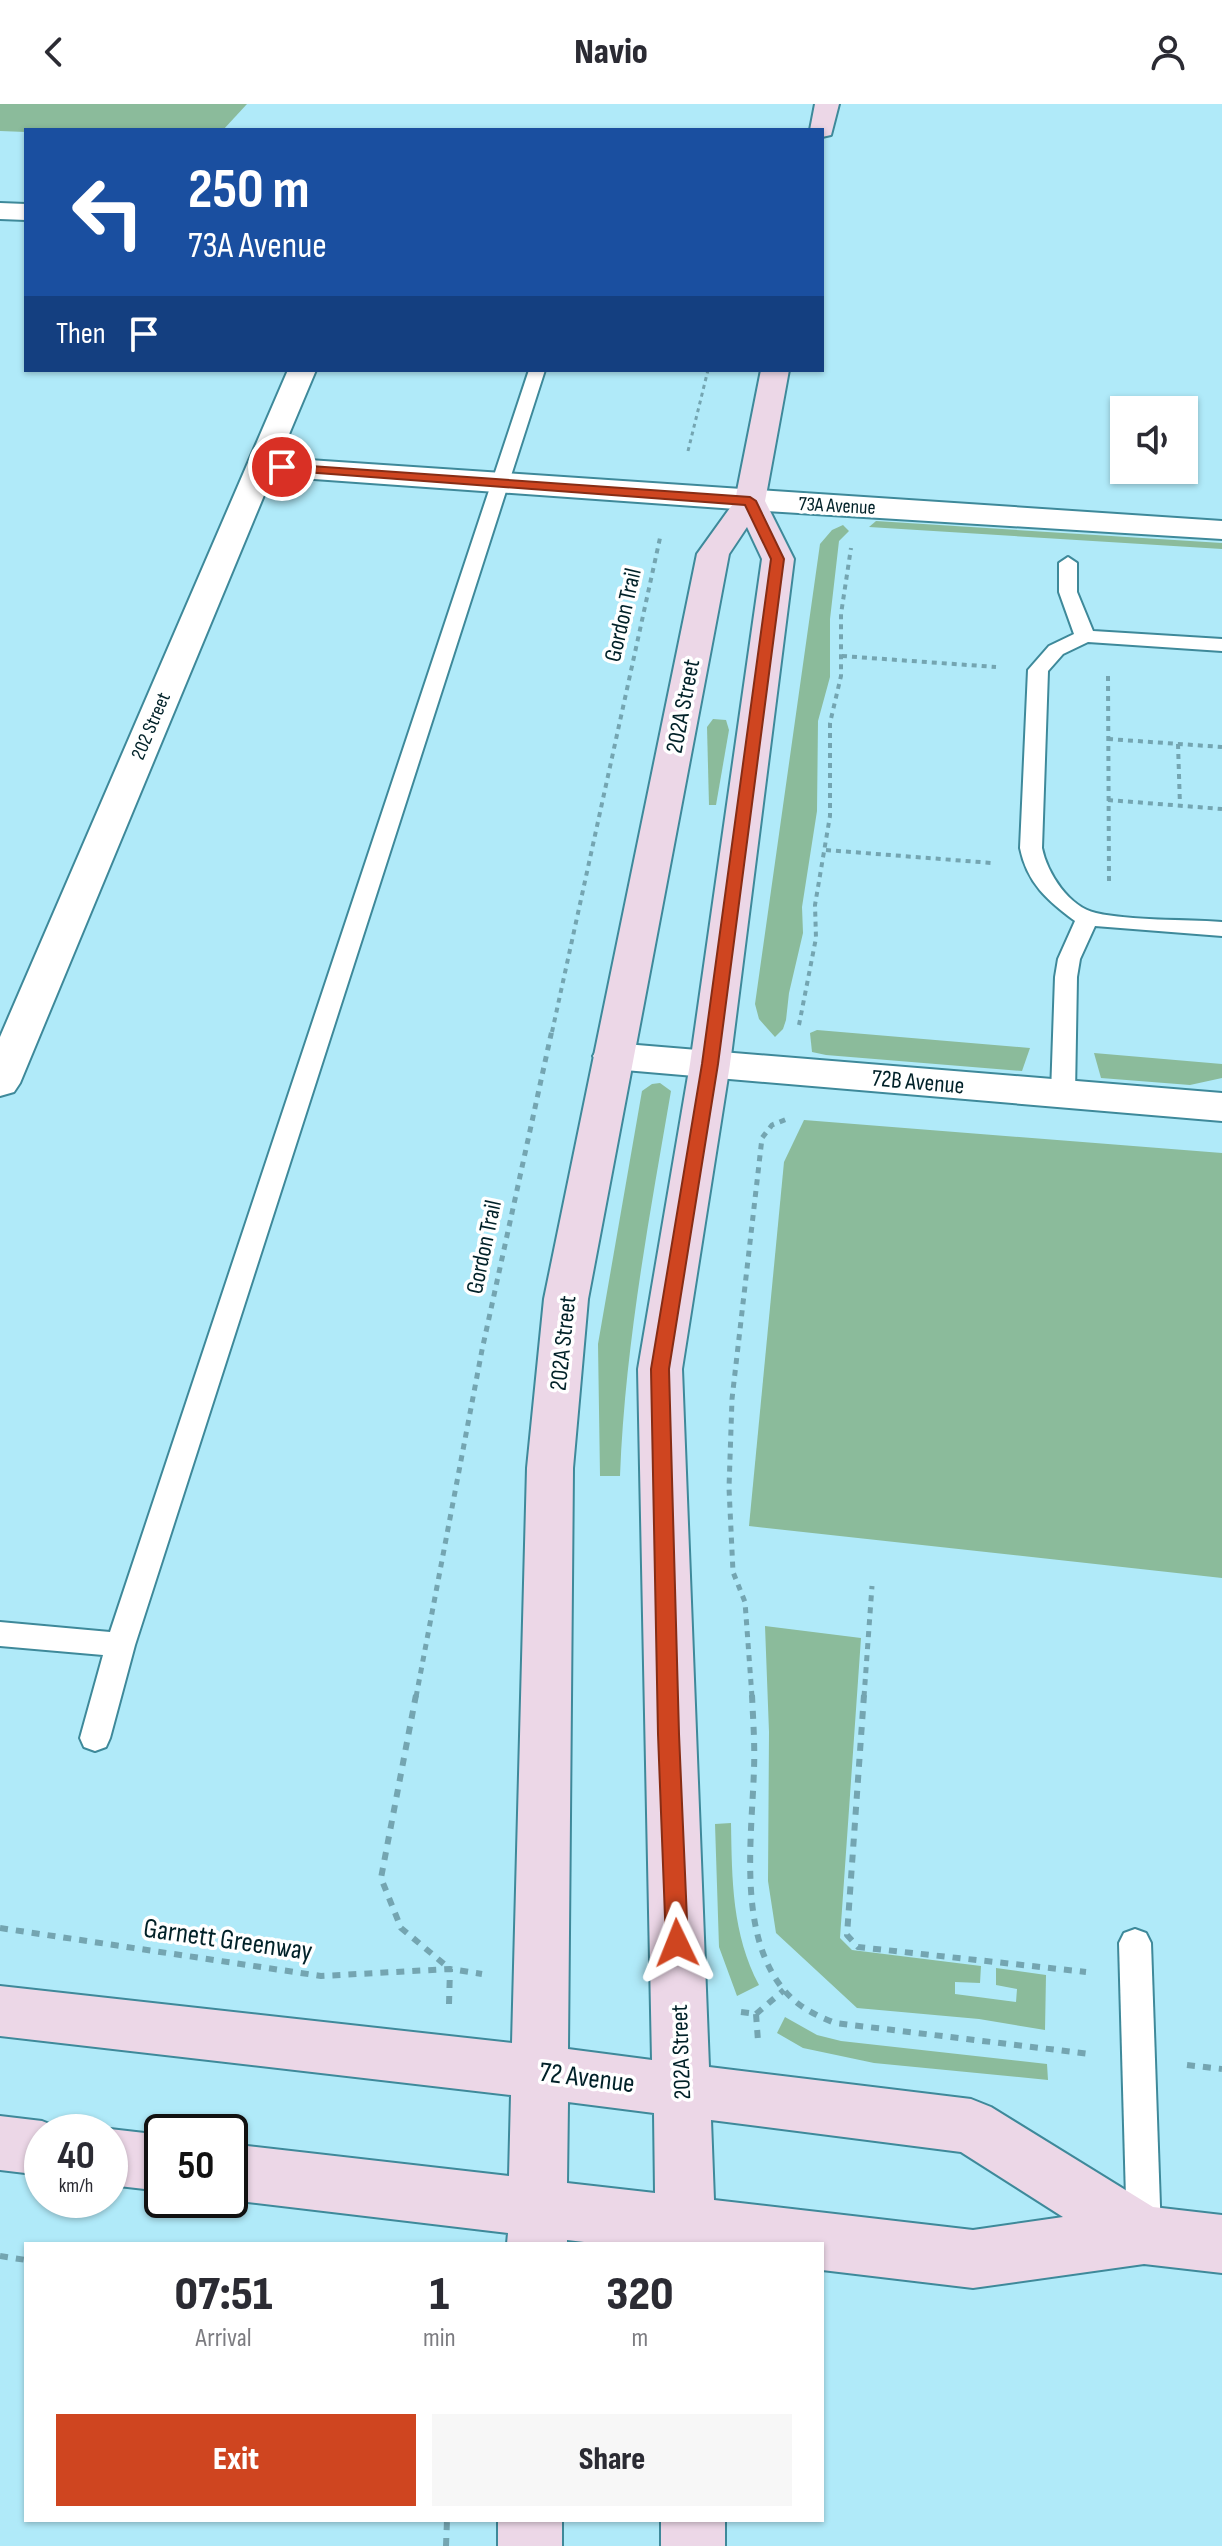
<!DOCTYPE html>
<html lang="en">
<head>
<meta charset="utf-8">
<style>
  :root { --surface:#fff; --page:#f7f7f7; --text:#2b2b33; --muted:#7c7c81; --accent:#cf4520 }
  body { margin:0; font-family:"Sofia Sans Condensed",sans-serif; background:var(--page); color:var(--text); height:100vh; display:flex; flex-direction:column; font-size:30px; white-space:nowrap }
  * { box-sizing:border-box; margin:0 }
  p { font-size:26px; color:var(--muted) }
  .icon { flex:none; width:44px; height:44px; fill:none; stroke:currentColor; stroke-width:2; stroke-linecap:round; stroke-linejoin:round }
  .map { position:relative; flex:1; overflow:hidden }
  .sheet { position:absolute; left:24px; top:2138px; width:800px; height:280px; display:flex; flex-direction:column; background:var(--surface); border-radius:0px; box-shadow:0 2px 6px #0004 }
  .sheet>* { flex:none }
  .guide { position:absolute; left:24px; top:24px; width:800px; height:244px; border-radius:0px; box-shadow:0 2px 6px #0004; background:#1a4fa0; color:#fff; overflow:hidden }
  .fabs { position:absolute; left:1110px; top:292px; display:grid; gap:16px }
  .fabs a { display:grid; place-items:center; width:88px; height:88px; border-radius:0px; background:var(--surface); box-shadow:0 2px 6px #0004; font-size:40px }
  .speed { position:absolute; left:24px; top:2010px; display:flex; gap:16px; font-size:40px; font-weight:700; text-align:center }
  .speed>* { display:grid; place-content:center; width:104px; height:104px; border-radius:50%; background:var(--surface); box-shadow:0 2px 6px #0004; line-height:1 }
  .speed small { font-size:20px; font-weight:400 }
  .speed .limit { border:4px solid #111; border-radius:12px; background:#fff; color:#111 }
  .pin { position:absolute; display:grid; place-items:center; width:68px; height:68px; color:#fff; margin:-34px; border:4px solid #fff; border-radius:50%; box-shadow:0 2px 8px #0007 }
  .me { position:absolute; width:88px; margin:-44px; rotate:358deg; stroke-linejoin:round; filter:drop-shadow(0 0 6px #0008) }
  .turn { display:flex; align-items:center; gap:28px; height:168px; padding:0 32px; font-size:36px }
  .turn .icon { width:104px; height:104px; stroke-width:2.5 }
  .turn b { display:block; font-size:56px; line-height:68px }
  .then { display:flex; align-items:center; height:76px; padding:0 32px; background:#0003; gap:16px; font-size:30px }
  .eta { display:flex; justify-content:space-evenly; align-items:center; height:136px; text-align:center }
  .eta b { font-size:48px; font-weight:800; line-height:56px }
  .button { display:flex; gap:16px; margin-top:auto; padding:16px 32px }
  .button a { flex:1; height:92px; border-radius:0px; background:var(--accent); color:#fff; font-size:32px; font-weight:800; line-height:92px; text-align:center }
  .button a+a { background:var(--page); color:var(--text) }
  header { display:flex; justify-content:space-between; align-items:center; height:104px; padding:0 32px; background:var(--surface); font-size:36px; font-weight:800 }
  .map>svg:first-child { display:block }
</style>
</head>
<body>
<header><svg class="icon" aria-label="back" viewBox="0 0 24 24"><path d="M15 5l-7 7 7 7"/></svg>Navio<svg class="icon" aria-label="person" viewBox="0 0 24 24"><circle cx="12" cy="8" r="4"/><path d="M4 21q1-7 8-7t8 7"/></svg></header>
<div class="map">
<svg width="1222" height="2442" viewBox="0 0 1222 2442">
  <rect width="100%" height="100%" fill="#b0eaf9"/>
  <g fill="#8bbb9b">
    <path d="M0 0H247L223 26 26 28 0 27Z"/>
    <path d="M876 417 1222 439V445L869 423Z"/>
    <path d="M843 421 849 427 839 437 830 515V573L818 617 817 707 802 803 803 829 789 889 786 916 783 925 775 933 759 915 755 900 820 440 832 426Z"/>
    <path d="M713 615 726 616 729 626 716 701H709L707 623Z"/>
    <path d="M817 926 1030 944 1022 967 826 951 812 948 810 929Z"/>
    <path d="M1094 949 1222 960V974L1190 981 1101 974Z"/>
    <path d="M660 979 671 987C649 1115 625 1242 620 1372H600L598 1240 642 987 652 980Z"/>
    <path d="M804 1016 1222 1049V1474L749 1422 784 1058Z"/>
    <path d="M765 1522 861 1534 840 1834 852 1846 981 1862 980 1879 955 1878V1890L1016 1898 1017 1885 996 1881V1864L1046 1871 1045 1926 979 1915 857 1904 776 1829 768 1777 769 1628Z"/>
    <path d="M731 1719C732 1776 732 1830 759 1881L737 1892 719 1843 715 1720Z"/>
    <path d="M785 1913 817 1931 841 1937 1047 1960 1048 1976 874 1959 803 1944 777 1929Z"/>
  </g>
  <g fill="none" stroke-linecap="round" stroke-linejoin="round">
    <defs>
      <g id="service">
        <path d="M529 266H545L135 1541 110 1634 106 1643 95 1647 84 1643 80 1634 103 1551 0 1542V1518L110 1528Z"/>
        <path d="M1068 453 1077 459V488L1093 527 1222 535V547L1088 538 1063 550 1048 567 1042 744C1047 769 1069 803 1096 809 1132 817 1183 815 1222 818V832L1095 822 1080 855 1077 873 1075 990 1071 996H1055L1051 990 1055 873 1058 855 1075 817C1048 797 1027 779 1020 744L1028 566 1049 542 1074 530 1059 488V459Z"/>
        <path d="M1135 1825 1146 1829 1151 1839 1161 2131 1156 2143 1144 2148 1132 2143 1127 2131 1119 1839 1124 1829Z"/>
      </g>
      <g id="minor">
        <path d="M0 99 26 100V116L0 115Z"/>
        <path d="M288 266H316L279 354 1222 417V435L750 406 272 372 20 979 14 988 0 992V933Z"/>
        <path d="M613 939 1222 989V1017L613 965 599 961 593 952 599 943Z"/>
      </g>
      <g id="secondary">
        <path d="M815 0H839L831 31 822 33V26H810Z"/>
        <path d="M761 266H789L765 397 794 455 730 960 682 1265 709 1963 971 1995 991 2003 1153 2103 1222 2111V2169L1144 2160 973 2184 822 2166V2140H601L567 2136V2140H507L508 2129 230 2096V2040L509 2072 511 1991 0 1932V1882L512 1939 527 1364 544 1195 697 450 735 397ZM747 423 762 455 690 960 638 1265 652 1956 568 1945 573 1364 588 1195 729 450ZM568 1998 654 2009 655 2089 567 2079ZM711 2016 961 2048 1063 2113 973 2126 714 2096Z"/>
        <path d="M0 2012 42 2017 62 2025 64 2028H42V2071L0 2066Z"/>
        <path d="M110 2025 162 2031V2087L110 2081V2028H103Z"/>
        <rect x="498" y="2416" width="64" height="26"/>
        <rect x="661" y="2416" width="64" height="26"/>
      </g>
    </defs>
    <use href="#service" stroke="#3e899a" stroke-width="4"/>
    <use href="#minor" stroke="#3e899a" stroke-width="4"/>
    <use href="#secondary" stroke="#3e899a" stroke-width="4"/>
    <path stroke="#74a5b1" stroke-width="3" stroke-dasharray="4 4" stroke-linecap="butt" d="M688 347 708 266"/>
    <g stroke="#74a5b1" stroke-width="4" stroke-dasharray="5 5" stroke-linecap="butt">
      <path d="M842 552 996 563"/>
      <path d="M1108 572 1109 778"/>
      <path d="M1108 635 1222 643"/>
      <path d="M1178 640 1180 702"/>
      <path d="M1108 696 1222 705"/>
      <path d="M826 746 992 759"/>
      <path d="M799 921 816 834 815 801 830 712V619L841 572V510L851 444"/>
      <path d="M552 928 660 434"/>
    </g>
    <g stroke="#74a5b1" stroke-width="5" stroke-dasharray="6 6" stroke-linecap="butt">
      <path d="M416 1593 482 1246 552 926"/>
      <path d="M752 1593 745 1498 733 1468 729 1384 732 1295 762 1034 772 1021 787 1015"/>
      <path d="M864 1593 872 1482"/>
    </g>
    <g stroke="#74a5b1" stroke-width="6" stroke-dasharray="8 8" stroke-linecap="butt">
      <path d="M416 1591 381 1774 401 1824 450 1865"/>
      <path d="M752 1591C753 1615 755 1640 754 1665 752 1732 737 1830 784 1886 798 1903 815 1911 835 1919L1090 1950"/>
      <path d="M864 1591 847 1831 858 1843 1086 1868"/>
      <path d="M0 1824 321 1872 450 1865 482 1870"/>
      <path d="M449 1900 450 1865"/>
      <path d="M741 1908 756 1910"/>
      <path d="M756 1910 758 1937"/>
      <path d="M756 1910 784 1886"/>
      <path d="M1187 1961 1222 1965"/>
      <path d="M0 2152 26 2156"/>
      <path d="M446 2442 447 2416"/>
    </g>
    <use href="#service" fill="#fff" fill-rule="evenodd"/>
    <use href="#minor" fill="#fff" fill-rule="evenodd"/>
    <use href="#secondary" fill="#ecd7e7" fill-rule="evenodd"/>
  </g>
  <path fill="#cf4520" stroke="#872d15" stroke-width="2" d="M282 360 750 393 756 397 784 455 718 960 669 1265 679 1630 688 1839 685 1847 677 1849 669 1847 666 1839 658 1630 651 1265 702 960 771 455 745 401 278 366 276 363Z"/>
  <g text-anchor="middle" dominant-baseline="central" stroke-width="7" stroke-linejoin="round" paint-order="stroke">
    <g font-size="20" fill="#012128" stroke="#fff">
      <text transform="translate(837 402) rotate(3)">73A Avenue</text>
      <text transform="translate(151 622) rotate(-67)">202 Street</text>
    </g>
    <g font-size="24" fill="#012128" stroke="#fff">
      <text transform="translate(623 511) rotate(-77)">Gordon Trail</text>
      <text transform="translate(683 602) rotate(-79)">202A Street</text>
      <text transform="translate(918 978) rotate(5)">72B Avenue</text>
      <text transform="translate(484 1143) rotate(-78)">Gordon Trail</text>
      <text transform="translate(563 1239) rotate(-84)">202A Street</text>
      <text transform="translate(681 1948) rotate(-92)">202A Street</text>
    </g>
    <g font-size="28" fill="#012128" stroke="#fff">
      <text transform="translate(228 1836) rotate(8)">Garnett Greenway</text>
      <text transform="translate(587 1974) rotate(7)">72 Avenue</text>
    </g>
  </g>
</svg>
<div class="fabs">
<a><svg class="icon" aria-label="sound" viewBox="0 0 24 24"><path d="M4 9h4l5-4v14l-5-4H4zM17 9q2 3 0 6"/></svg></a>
</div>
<div class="speed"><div>40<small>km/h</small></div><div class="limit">50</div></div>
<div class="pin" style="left:282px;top:363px;background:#d93025"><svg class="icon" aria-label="arrive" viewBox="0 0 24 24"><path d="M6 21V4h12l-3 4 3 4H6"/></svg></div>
<svg class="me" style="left:677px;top:1839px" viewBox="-20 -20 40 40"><path d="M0-17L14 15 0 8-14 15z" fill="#cf4520" stroke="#fff" stroke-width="4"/></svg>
<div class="guide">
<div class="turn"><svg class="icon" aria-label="left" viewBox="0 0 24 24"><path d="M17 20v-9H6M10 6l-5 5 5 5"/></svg><div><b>250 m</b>73A Avenue</div></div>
<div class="then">Then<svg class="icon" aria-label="arrive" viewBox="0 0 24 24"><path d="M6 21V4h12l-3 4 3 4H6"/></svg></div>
</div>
<section class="sheet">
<div class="eta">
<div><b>07:51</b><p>Arrival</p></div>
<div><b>1</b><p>min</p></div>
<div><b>320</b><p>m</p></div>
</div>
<div class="button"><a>Exit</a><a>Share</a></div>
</section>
</div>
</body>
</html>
